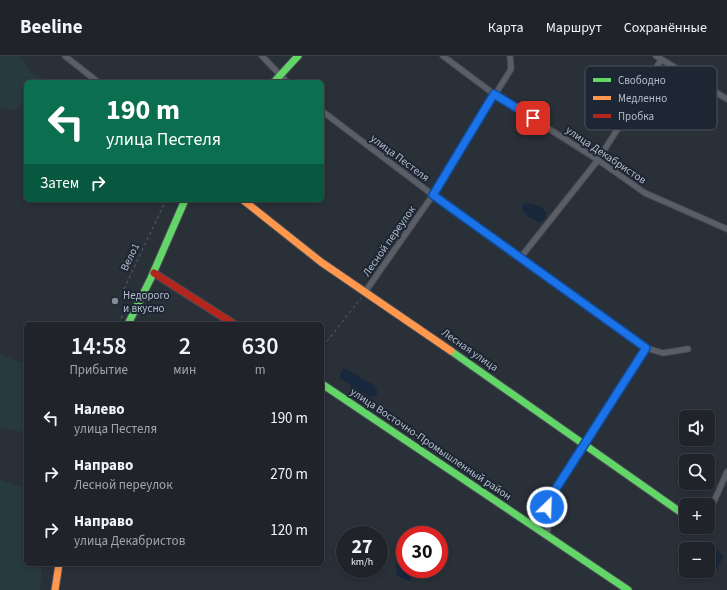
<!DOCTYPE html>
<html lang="ru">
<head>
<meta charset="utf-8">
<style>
  :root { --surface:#20242a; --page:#2d3036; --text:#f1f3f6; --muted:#a2a4a8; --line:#3d4147 }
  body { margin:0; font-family:"Source Sans 3",sans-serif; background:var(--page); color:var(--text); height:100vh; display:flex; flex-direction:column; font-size:15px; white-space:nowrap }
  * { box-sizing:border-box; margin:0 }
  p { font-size:13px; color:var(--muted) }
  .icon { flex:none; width:22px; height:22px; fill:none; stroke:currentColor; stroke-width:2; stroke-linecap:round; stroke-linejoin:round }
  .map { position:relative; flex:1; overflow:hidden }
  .panel { position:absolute; left:24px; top:266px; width:300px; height:244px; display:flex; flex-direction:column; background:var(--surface); border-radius:6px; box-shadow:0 2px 6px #0003,0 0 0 1px var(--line) }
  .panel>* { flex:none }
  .guide { position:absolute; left:24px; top:24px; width:300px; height:122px; border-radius:6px; box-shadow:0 2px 6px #0003,0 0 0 1px var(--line); background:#0b6e4f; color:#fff; overflow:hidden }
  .controls { position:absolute; left:679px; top:354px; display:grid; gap:8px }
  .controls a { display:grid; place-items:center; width:36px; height:36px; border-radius:6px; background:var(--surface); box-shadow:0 2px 6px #0003,0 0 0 1px var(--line); font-size:20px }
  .speed { position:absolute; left:336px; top:470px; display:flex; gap:8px; font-size:20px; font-weight:700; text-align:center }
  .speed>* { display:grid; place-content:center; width:52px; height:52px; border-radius:50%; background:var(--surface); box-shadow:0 2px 6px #0003,0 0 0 1px var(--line); line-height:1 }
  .speed small { font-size:10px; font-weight:400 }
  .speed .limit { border:6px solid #d22; background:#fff; color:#111 }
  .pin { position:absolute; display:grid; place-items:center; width:34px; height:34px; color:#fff; margin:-17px; border-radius:8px; box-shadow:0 2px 6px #0006 }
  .me { position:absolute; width:44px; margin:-22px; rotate:24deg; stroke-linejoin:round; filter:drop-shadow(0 0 3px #0008) }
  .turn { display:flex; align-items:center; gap:14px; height:84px; padding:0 16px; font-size:18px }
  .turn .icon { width:52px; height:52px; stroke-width:2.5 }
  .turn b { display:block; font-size:28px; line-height:34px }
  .then { display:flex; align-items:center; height:38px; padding:0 16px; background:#0003; gap:8px; font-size:15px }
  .eta { display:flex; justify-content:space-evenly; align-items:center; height:68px; text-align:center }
  .eta b { font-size:24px; font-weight:600; line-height:28px }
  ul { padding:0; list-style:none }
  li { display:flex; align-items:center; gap:12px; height:56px; padding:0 16px }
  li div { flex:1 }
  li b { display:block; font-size:15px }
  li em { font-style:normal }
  header { display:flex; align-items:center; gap:24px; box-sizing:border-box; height:56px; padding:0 20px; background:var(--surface); border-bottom:1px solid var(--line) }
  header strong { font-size:19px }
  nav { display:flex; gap:22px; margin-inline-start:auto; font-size:14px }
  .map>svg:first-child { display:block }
</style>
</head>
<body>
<header>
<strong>Beeline</strong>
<nav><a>Карта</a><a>Маршрут</a><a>Сохранённые</a></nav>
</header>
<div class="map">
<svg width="727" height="534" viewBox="0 0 727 534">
  <rect width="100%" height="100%" fill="#2a3038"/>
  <g fill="#273a3e">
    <path d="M0 0H19L32 17 45 23 44 26H26V46L15 54 0 51Z"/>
    <path d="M0 298 26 309V377L1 371 0 376Z"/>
    <path d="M0 424 26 433V508H42L40 534H0Z"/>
  </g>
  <g fill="#19273c">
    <path d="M524 147 540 150 546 156V162L542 166C534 166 524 159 522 151Z"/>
    <path d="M344 312 372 328 377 334V339L371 342 340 322V316Z"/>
    <path d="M709 491C715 491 720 495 723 501L718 511 711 518 703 515H708L707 493Z"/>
    <path d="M405 499V513H418L409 525 397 520 396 507Z"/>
  </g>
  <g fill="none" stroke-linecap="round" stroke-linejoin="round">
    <defs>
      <g id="street">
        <path d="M65 0 98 26"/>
        <path d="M262 0 287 26"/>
        <path d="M443 0 494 38 598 104 645 137 727 173"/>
        <path d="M656 0 727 43"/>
        <path d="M322 55 433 139 646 292 663 297 688 293"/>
        <path d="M521 201 598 104 661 4"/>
        <path d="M365 236 433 139 511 13 510 0"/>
        <path d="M708 459 727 416"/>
        <path d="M546 480C553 463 543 454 550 441L646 292"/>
      </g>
      <g id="fast">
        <path d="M274 26 298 0"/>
        <path d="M128 268 151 222 185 144"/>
        <path d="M451 295 686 460"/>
        <path d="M322 328 628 534"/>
      </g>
      <g id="slow">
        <path d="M243 144 321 206 451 295"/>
        <path d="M55 534 59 508"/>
      </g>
      <path id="jam" d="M154 217 234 268"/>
    </defs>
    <use href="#street" stroke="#484c55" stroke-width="7"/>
    <use href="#fast" stroke="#484c55" stroke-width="9"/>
    <use href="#slow" stroke="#484c55" stroke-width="9"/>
    <use href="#jam" stroke="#484c55" stroke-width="9"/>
    <g stroke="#5c6268" stroke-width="1" stroke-dasharray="3 3" stroke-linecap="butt">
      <path d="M119 268 124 256V233L166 144"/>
      <path d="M322 289 329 283 361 242"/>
    </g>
    <use href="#street" stroke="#5a5e66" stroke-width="5"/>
    <use href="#fast" stroke="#63d668" stroke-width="7"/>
    <use href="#slow" stroke="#ff974d" stroke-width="7"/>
    <use href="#jam" stroke="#b3261e" stroke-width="7"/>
  </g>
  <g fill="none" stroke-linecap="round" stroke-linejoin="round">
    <defs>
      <path id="route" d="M533 62 494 38 433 139 646 292 550 442 547 451"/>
    </defs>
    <use href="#route" stroke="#114b97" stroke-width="10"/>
    <use href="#route" stroke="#1a73e8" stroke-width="7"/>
  </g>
  <circle fill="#848b96" stroke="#1d2633" stroke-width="1.5" cx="115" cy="245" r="4"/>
  <g text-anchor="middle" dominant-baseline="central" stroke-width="4" stroke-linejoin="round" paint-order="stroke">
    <g font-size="11" fill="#b4bcc9" stroke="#1d2633">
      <text transform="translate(606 99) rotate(34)">улица Декабристов</text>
      <text transform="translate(400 102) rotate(37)">улица Пестеля</text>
      <text transform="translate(389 185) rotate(-55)">Лесной переулок</text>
      <text transform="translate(130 201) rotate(-64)">Вело1</text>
      <text transform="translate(470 294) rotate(35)">Лесная улица</text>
      <text transform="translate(431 388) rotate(34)">улица Восточно-Промышленный район</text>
    </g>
    <g font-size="11" fill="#b4bcc9" stroke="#1d2633" text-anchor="start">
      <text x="123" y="239">Недорого<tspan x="123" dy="13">и вкусно</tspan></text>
    </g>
  </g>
  <rect x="585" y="10" width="132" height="64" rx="6" fill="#1d2633" stroke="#4a5360" stroke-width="1"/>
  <rect x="593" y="22" width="18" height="4" fill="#63d668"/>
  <rect x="593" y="40" width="18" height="4" fill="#ff974d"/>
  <rect x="593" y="58" width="18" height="4" fill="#b3261e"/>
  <g font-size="11" fill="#b4bcc9">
    <text x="618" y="28">Свободно</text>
    <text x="618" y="46">Медленно</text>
    <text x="618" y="64">Пробка</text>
  </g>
</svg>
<div class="controls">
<a><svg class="icon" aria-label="sound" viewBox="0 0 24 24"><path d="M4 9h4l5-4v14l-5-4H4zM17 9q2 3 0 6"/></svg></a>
<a><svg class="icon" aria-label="search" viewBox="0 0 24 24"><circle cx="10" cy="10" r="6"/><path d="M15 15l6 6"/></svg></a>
<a>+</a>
<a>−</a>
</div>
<div class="speed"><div>27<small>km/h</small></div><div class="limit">30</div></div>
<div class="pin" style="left:533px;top:62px;background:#d93025"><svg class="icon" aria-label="arrive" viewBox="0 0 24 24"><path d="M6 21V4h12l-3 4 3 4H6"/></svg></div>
<svg class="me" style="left:547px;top:451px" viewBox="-20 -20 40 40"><circle r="17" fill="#1a73e8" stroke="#fff" stroke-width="3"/><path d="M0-11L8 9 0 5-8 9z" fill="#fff"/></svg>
<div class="guide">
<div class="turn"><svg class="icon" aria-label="left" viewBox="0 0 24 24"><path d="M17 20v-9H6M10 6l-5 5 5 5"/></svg><div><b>190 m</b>улица Пестеля</div></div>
<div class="then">Затем<svg class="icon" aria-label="right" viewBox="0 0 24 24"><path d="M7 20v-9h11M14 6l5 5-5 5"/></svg></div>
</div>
<section class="panel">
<div class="eta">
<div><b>14:58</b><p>Прибытие</p></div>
<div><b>2</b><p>мин</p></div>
<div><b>630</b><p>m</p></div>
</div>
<ul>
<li><svg class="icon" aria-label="left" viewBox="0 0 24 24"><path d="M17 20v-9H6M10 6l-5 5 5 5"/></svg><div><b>Налево</b><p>улица Пестеля</p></div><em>190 m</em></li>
<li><svg class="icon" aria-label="right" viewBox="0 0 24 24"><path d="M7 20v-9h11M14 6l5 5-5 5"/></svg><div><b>Направо</b><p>Лесной переулок</p></div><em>270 m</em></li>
<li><svg class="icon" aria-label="right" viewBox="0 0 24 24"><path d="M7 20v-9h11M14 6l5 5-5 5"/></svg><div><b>Направо</b><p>улица Декабристов</p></div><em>120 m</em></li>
</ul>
</section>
</div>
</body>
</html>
